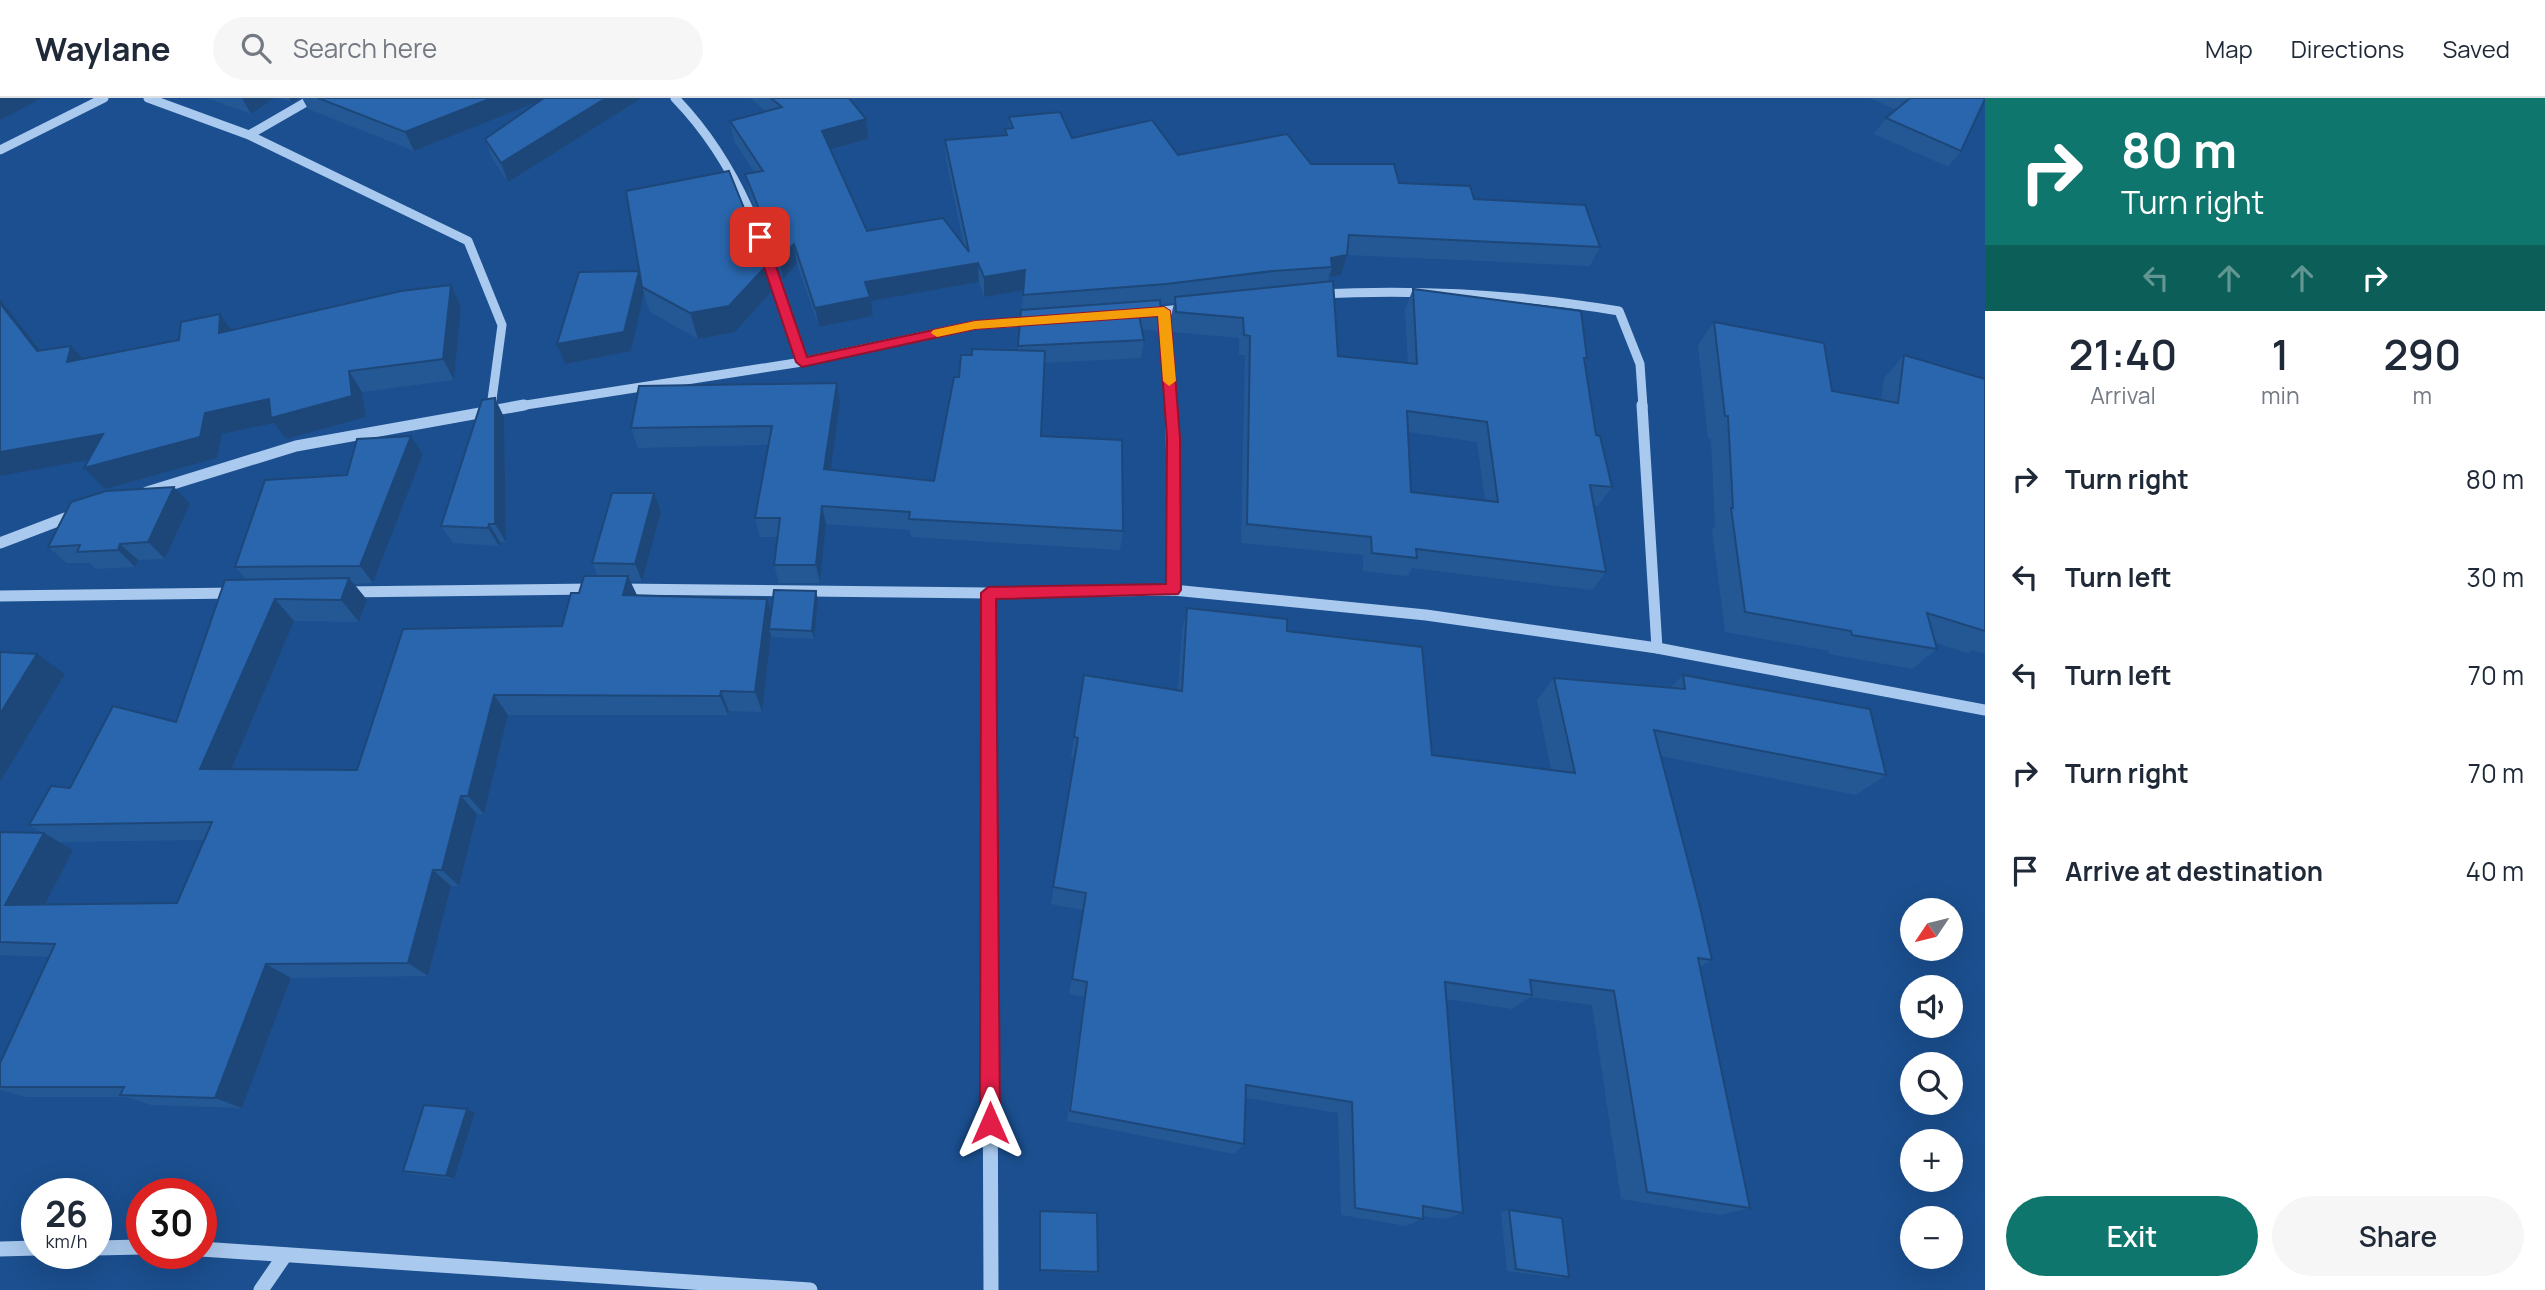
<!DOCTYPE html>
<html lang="en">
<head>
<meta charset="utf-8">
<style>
  :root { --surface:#fff; --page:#f6f6f7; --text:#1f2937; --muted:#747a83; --line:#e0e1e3; --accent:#0f766e }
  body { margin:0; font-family:Manrope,sans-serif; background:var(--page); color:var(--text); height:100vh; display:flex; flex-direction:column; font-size:26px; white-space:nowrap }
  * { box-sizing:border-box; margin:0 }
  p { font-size:23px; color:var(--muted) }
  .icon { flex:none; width:38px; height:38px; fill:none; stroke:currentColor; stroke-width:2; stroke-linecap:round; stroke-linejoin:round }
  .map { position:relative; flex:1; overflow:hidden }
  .sheet { display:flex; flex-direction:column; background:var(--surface); width:560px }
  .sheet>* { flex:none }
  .banner { background:#0f766e; color:#fff; overflow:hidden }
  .needle { width:46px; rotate:235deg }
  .fabs { position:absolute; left:1900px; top:800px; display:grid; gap:14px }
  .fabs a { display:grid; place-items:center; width:63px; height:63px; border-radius:50%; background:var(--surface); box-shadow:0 7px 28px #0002; font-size:35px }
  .speed { position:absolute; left:21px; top:1080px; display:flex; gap:14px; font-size:35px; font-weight:700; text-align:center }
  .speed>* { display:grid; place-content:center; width:91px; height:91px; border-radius:50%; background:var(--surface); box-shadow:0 7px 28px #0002; line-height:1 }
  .speed small { font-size:18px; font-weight:400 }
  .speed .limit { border:10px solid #d22; background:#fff; color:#111 }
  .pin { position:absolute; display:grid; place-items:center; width:60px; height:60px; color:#fff; margin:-30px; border-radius:14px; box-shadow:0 4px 10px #0006 }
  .me { position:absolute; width:77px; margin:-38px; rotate:0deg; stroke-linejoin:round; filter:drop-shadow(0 0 5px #0008) }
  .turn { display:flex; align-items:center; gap:24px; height:147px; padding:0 21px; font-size:32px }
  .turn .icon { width:91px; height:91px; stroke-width:2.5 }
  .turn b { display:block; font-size:49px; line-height:60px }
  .lanes { display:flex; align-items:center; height:66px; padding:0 21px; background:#0003; justify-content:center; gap:35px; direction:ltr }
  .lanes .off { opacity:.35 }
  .eta { display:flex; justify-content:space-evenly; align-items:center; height:119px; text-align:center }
  .eta b { font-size:42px; font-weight:600; line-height:49px }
  .action { display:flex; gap:14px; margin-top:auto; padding:14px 21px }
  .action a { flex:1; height:80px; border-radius:42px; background:var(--accent); color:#fff; font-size:28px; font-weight:600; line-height:80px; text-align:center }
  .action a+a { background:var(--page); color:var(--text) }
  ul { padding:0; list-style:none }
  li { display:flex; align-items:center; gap:21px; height:98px; padding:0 21px }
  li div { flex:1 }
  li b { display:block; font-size:26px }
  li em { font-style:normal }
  header { display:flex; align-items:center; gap:42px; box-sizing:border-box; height:98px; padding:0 35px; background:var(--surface); border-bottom:2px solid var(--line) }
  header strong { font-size:33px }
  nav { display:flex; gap:38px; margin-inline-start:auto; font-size:24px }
  .search { width:490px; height:63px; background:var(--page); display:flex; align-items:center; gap:18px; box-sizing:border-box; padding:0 24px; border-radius:38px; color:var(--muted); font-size:26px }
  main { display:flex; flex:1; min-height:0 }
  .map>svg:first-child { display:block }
</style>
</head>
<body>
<header>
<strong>Waylane</strong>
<div class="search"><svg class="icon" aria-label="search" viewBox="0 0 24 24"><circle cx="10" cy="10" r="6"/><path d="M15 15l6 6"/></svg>Search here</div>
<nav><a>Map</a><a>Directions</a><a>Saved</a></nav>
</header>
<main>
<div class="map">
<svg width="1985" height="1192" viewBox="0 0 1985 1192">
  <rect width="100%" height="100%" fill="#1b4f8f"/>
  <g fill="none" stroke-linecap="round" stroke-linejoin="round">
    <g stroke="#a9c9ee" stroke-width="9">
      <path d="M148 0 249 37 468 143 502 227 491 309"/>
      <path d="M675 0C748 75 771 167 802 264"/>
      <path d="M249 37 313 0"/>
      <path d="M0 52 104 0"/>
      <path d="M1318 196C1419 191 1519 196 1619 213L1640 266 1643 309"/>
      <path d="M1164 213 1171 309"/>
      <path d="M1147 215 1188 210"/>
      <path d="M513 309 802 264 975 227 1035 223"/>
    </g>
    <g stroke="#a9c9ee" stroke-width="11">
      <path d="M1171 307 1173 492"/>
      <path d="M1642 307 1657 550"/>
      <path d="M491 312 492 307"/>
      <path d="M147 394 296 348 524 307"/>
      <path d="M0 445 76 416"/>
      <path d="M619 491 988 495 1173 492 1426 517 1657 550 1985 612"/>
      <path d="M343 494 594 491"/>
      <path d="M988 495 989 699"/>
      <path d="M0 498 237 495"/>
    </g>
    <g stroke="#a9c9ee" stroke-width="15">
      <path d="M989 697 991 1192"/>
      <path d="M96 1150 142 1149"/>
      <path d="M0 1151 37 1150"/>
      <path d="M201 1151 810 1192"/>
      <path d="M261 1192 285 1157"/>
    </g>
  </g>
  <g fill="#245895" fill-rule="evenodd">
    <path d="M207 0H275L251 16Z"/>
    <path d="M280 0H300L291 4Z"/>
    <path d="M302 0H642L508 84 492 60 485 41 541 2 414 53 308 11Z"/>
    <path d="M750 0H849L866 21 868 41 831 52 867 133 964 147 946 62 945 42 1005 38V31L1009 30V19L1072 40 1178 57 1311 66 1399 85 1474 101 1600 149 1590 168 1347 157 1341 177 1329 179 1328 183 1338 258 1408 265 1405 211 1413 191 1587 260 1585 264 1596 337 1612 389 1598 408 1594 407 1606 474 1592 492 1412 470 1408 478 1363 473V457L1241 445 1245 257H1239V240L1173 234 1171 219 1174 205 1161 206V214L1158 233 1141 231 1144 242 1141 260 1044 265 1041 338 1123 433 1120 452 911 439 910 432 826 426 820 485H779L774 467 778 439H760L755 420 768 347 638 350 631 330 837 285 840 305 830 372 934 383 959 279 972 257 1018 252 1021 212H1022L1023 192 984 199 979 184 871 203 873 218 819 229 797 166 783 181 749 96 745 76 754 74 734 43 730 23 766 13ZM1408 334 1477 344 1485 403 1411 394Z"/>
    <path d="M1870 0H1985L1961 53 1948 69 1874 36 1886 20 1896 12Z"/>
    <path d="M767 167 772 193 735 234 698 241 650 214 644 196 631 253 565 266 639 173Z"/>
    <path d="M451 187 461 209 454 282 362 294 366 319 286 341 274 325 222 336 217 360 105 391 88 362 0 378V201L40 252 83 261 179 242 220 216 232 232Z"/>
    <path d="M1714 224 1832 293 1881 302 1884 280 1904 257 1985 281V556L1972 552 1968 555 1936 545 1937 551 1912 571 1829 556V553L1725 534 1712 431 1715 428 1711 341 1708 340 1698 247Z"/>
    <path d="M504 319 506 444H500L499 448 453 445 441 428Z"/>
    <path d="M423 356 373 485 354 486 367 502 359 524 294 523 232 671 357 672 562 528 579 495 598 478 592 465 661 414 642 483H630L637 497 771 517 818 502 814 541 772 539 771 537 762 614 729 613 728 617H508L484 716H477L459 788H451L428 878 291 880 242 1010 151 1007 127 999H25L0 992V965L49 859 0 857V734L44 735 73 752 45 806 177 805 204 742 59 744 29 727 70 690 176 624 247 482 235 469 347 377Z"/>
    <path d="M190 406 165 461 138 462 135 469 96 471 89 465H67L48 449Z"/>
    <path d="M1187 510 1287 533 1432 657 1551 672 1537 602 1554 580 1670 590 1683 577 1886 677 1856 697 1661 658 1712 862 1700 869 1750 1110 1720 1117 1621 1101 1592 907 1530 899 1512 911 1446 901 1463 1115 1444 1121 1423 1118V1121L1406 1128 1341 1117 1338 1015 1246 1000 1244 1046 1234 1056 1067 1023 1084 899 1069 896 1083 812 1051 806 1074 661 1071 660 1074 639 1178 593 1182 533Z"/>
    <path d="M467 1011 475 1015 454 1081 411 1076 403 1073Z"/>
    <path d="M1509 1112 1569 1179 1560 1180 1507 1173 1501 1114Z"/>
    <path d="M1040 1113 1098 1174 1097 1176 1039 1173Z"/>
  </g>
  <g fill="#1d4779">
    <path d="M0 0H42L0 22Z"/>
    <path d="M242 0H275L251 16Z"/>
    <path d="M289 0H300L291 4Z"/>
    <path d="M492 0H547L414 53 405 34Z"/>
    <path d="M606 0H642L508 84 501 65Z"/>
    <path d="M866 21 868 41 825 53 822 33Z"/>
    <path d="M794 146 797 166 783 181 779 161Z"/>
    <path d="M1347 157 1341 177 1329 179 1332 169 1331 160Z"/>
    <path d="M978 165 979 184 871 203 873 218 819 229 815 210 865 184Z"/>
    <path d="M767 167 772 193 735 234 698 241 690 215Z"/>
    <path d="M1025 172V192L984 199V179Z"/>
    <path d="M639 173 644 196 631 253 565 266 557 246Z"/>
    <path d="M451 187 461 209 454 282 443 261Z"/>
    <path d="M0 201 57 274 37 253 0 205Z"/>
    <path d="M220 216 236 238 219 235Z"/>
    <path d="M71 248 91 269 67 264Z"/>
    <path d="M349 273 362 294 366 319 286 341 274 325 222 336 217 360 105 391 84 370 205 315Z"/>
    <path d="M837 285 840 305 828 390 824 371Z"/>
    <path d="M495 300 504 319 506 444 495 426Z"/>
    <path d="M103 336 122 356 0 378V354Z"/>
    <path d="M411 338 423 356 373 485 360 468Z"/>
    <path d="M174 389 190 406 165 461 148 444Z"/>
    <path d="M654 395 661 414 642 483 635 466Z"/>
    <path d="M822 408 826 426 820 485 816 467Z"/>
    <path d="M489 426 500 444 499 448 488 430Z"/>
    <path d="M120 446 138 462 135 469 118 452Z"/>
    <path d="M628 478 638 500 623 497Z"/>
    <path d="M349 480 367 502 359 524 341 502Z"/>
    <path d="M816 493 818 502 814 541 812 533Z"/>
    <path d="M275 501 294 523 224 689 200 671Z"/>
    <path d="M767 501 773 522 769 531 771 537 762 614 755 594Z"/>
    <path d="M37 556 65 576 0 684V616Z"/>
    <path d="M721 593 729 613 728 617 720 598Z"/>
    <path d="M494 597 508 617 484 716 468 698Z"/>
    <path d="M461 698 477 716 459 788 442 772Z"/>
    <path d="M44 735 73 752 37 822 5 807Z"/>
    <path d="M433 772 451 788 428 878 408 865Z"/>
    <path d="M266 866 291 880 242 1010 215 1000Z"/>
    <path d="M467 1011 475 1015 454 1081 446 1078Z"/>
  </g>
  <g fill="#2a66ad" stroke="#1d4779" stroke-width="2" fill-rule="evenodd">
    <path d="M318 0H492L405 34Z"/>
    <path d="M544 0H606L501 65 485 41Z"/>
    <path d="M771 0H849L866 21 822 33 867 133 943 120 969 154 945 42 1007 37 1005 31 1013 30 1009 19 1060 14 1072 40 1152 22 1178 57 1287 36 1311 66H1394L1399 85 1470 88 1474 101 1585 107 1600 149 1349 137 1347 157 1331 160 1332 169 1273 173 1166 186 1023 197 1025 172 984 179 978 165 865 184 870 199 815 210 794 146 779 161 745 76 763 73 730 23 782 9Z"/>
    <path d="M1910 0H1985V1L1961 53 1886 20Z"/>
    <path d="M729 73 767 167 729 208 690 215 642 189 626 93Z"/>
    <path d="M639 173 624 234 557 246 579 174Z"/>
    <path d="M1333 183 1338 258 1417 266 1413 191 1581 213 1587 260H1584L1596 337 1600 338 1612 389 1590 387 1606 474 1416 451 1417 460 1372 455 1371 439 1247 426 1250 238 1244 237 1243 220 1176 214 1175 199ZM1407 313 1487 324 1498 404 1411 394Z"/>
    <path d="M451 187 443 261 349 273 352 298 271 320 269 301 205 315 200 339 84 370 103 336 0 354V205L37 253 71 248 67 264 179 242 181 224 220 216 219 235 401 193Z"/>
    <path d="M1160 202 1161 214 1138 212 1144 242 1018 248 1021 212Z"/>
    <path d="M1714 224 1824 245 1832 293 1898 305 1904 257 1985 281V533L1927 515 1937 551 1852 537 1851 533 1745 514 1731 410H1733L1728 318H1725Z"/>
    <path d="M972 251 1045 253 1041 338 1122 342 1123 433 909 421 910 414 822 408 816 467H774L780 420H755L772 328 631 330 639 288 837 285 824 371 934 383 954 279H959L961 257H972Z"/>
    <path d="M495 300V426H489L488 430 441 428 482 302Z"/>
    <path d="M411 338 360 468 235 469 265 382 347 377 357 341Z"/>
    <path d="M174 389 148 444 120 446 118 452 77 454 80 447 48 449 71 404 106 393Z"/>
    <path d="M612 395H654L635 466 592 465Z"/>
    <path d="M584 478H628L623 497 767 501 755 594 721 593 720 598 494 597 468 698H461L442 772H433L408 865 266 866 215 1000 120 997 124 989H0V965L55 846 0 844V734L44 735 5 807 177 805 212 724 29 727 51 688 70 690 113 608 176 624 225 482 349 480 341 502 275 501 200 671 357 672 403 531 562 528 571 495H579Z"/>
    <path d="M774 492 816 493 812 533 769 531Z"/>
    <path d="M1187 510 1287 521V533L1422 549 1432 657 1575 675 1554 580 1685 591 1683 577 1870 611 1886 677 1654 632 1700 809 1712 862 1698 860 1750 1110 1647 1094 1614 893 1530 882 1532 897 1445 884 1463 1115 1423 1108V1121L1355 1110 1352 1004 1246 987 1244 1046 1070 1013 1087 884 1072 881 1086 795 1053 789 1078 640 1074 639 1084 577 1182 593Z"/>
    <path d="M0 554 37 556 0 616Z"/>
    <path d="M424 1007 467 1011 446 1078 403 1073Z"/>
    <path d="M1509 1112 1562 1120 1569 1179 1516 1171Z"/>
    <path d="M1040 1113 1097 1115 1098 1174 1040 1172Z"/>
  </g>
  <path fill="#e11d48" stroke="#92132f" stroke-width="2" d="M760 136 766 139 807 259 975 223 1164 209 1170 213 1180 340 1181 492 1178 496 996 501 1000 1025 997 1032 990 1035 983 1032 980 1025 981 495 988 489 1166 486 1167 340 1158 218 975 231 802 269 796 264 754 139Z"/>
  <path fill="#f59e0b" d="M1164 209 1170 213 1176 283 1169 288 1163 283 1158 218 975 231 937 239 931 235 933 232 975 223Z"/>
</svg>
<div class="fabs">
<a><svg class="needle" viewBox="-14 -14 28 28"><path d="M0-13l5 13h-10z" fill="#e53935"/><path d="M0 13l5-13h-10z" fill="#747a83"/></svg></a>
<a><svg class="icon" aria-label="sound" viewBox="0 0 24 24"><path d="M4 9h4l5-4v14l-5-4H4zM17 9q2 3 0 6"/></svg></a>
<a><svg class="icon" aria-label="search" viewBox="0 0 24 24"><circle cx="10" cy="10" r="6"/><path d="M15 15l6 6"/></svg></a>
<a>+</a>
<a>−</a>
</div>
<div class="speed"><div>26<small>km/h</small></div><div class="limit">30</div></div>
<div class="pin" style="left:760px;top:139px;background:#d93025"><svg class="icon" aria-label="arrive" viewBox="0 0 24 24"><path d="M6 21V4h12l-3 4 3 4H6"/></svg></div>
<svg class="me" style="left:990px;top:1025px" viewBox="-20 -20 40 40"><path d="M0-17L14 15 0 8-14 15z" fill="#e11d48" stroke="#fff" stroke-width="4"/></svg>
</div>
<section class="sheet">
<div class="banner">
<div class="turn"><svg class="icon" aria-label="right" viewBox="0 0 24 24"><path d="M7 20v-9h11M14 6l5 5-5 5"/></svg><div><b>80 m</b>Turn right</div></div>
<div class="lanes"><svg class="icon off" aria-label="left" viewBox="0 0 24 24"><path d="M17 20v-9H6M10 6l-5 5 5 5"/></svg><svg class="icon off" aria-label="ahead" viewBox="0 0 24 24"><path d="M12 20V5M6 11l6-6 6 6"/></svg><svg class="icon off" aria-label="ahead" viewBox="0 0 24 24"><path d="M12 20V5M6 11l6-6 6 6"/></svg><svg class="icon" aria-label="right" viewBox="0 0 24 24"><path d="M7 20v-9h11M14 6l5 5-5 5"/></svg></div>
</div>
<div class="eta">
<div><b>21:40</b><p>Arrival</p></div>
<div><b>1</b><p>min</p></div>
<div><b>290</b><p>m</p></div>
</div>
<ul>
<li><svg class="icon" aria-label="right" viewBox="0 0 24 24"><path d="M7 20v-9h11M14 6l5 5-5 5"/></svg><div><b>Turn right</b></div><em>80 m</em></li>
<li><svg class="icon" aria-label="left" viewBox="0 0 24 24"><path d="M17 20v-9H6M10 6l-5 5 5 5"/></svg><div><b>Turn left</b></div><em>30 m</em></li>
<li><svg class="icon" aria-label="left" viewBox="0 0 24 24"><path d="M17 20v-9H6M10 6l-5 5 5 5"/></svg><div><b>Turn left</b></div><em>70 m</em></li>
<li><svg class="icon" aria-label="right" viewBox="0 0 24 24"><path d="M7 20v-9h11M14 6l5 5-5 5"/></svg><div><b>Turn right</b></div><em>70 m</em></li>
<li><svg class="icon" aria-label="arrive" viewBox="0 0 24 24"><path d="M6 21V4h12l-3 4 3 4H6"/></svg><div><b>Arrive at destination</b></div><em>40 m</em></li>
</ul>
<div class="action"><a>Exit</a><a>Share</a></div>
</section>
</main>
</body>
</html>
